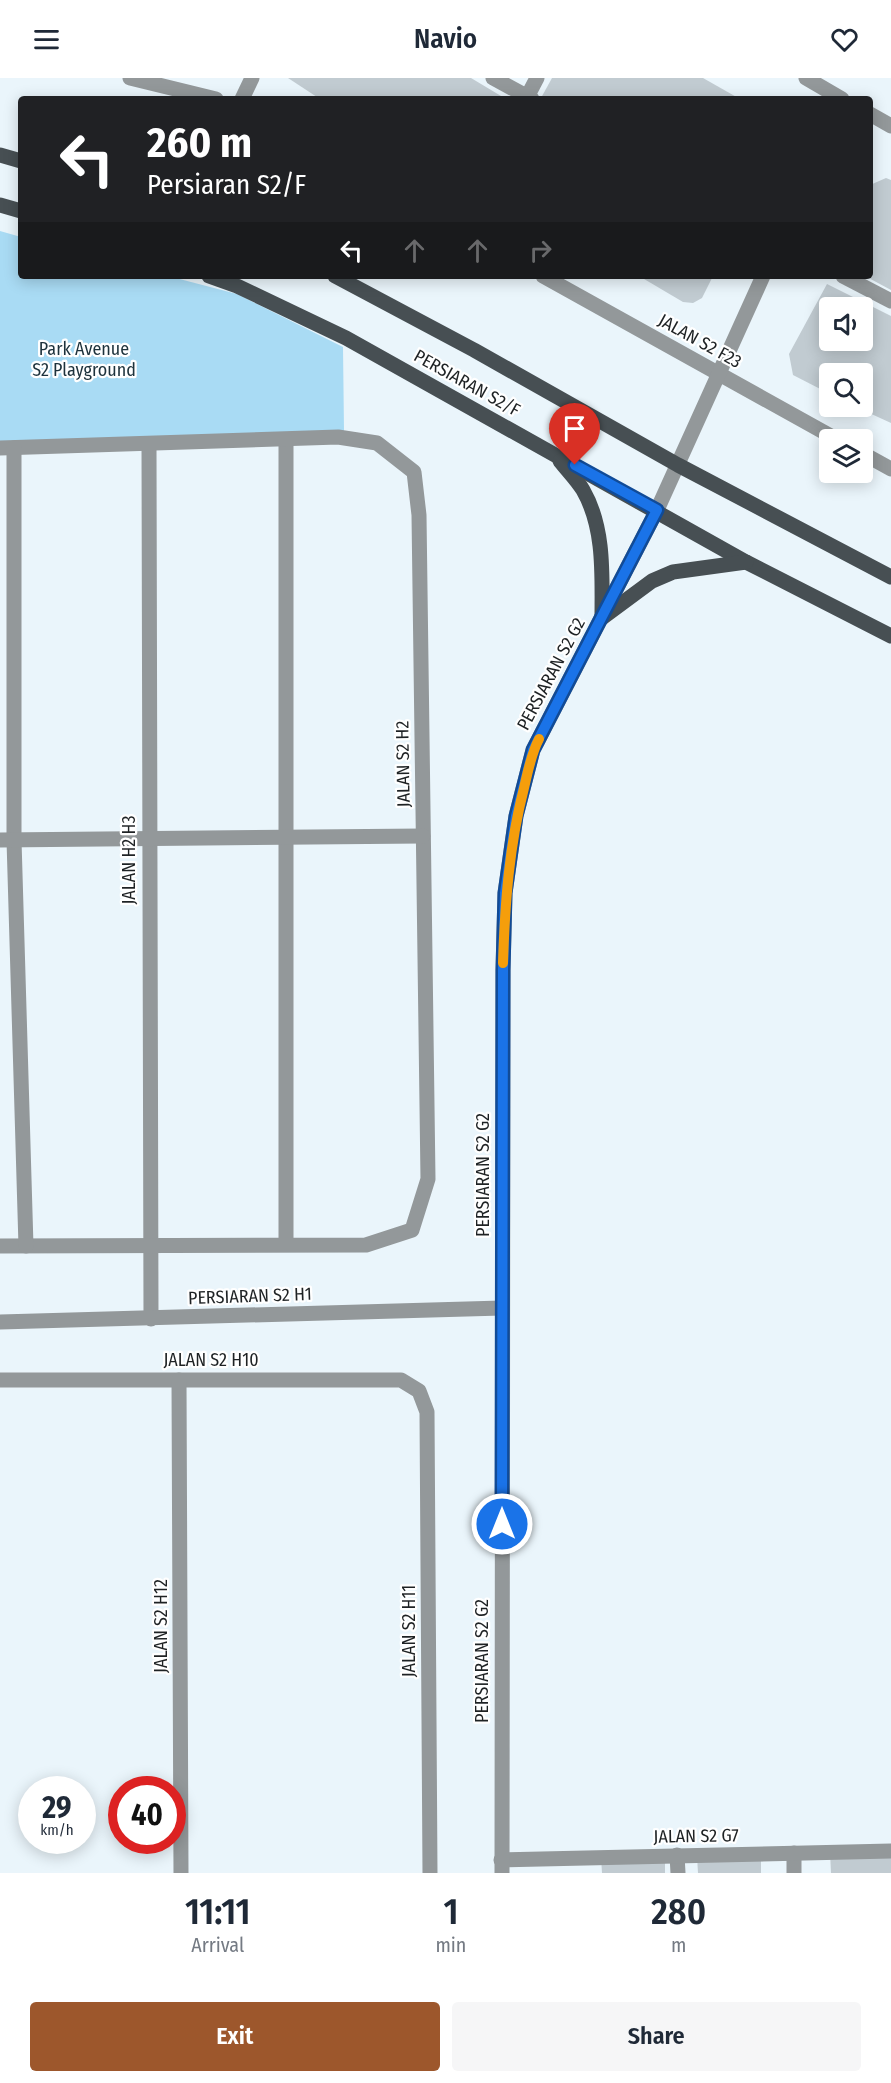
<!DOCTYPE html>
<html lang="en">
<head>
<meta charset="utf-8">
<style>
  :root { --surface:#fff; --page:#f6f6f7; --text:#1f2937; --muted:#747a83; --accent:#9d572c }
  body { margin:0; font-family:"Fira Sans Condensed",sans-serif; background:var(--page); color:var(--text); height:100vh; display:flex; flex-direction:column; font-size:22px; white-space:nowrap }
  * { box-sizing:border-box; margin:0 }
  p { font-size:20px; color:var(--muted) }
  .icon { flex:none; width:33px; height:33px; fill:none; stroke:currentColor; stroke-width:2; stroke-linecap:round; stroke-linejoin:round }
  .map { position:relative; height:1795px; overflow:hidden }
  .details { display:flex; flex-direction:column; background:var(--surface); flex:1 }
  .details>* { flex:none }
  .top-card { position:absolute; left:18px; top:18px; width:855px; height:183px; border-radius:6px; box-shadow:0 3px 15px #0003; background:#202124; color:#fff; overflow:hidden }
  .controls { position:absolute; left:819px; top:219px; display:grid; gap:12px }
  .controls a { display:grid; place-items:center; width:54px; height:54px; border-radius:6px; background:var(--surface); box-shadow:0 3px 15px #0003; font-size:30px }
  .speed { position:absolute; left:18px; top:1698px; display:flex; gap:12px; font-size:30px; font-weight:700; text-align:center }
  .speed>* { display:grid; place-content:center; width:78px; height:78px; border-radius:50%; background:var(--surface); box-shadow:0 3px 15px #0003; line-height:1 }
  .speed small { font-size:15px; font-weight:400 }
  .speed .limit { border:9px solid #d22; background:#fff; color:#111 }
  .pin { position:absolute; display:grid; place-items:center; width:51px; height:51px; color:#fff; margin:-62px -26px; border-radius:50% 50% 50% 0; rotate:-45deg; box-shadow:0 0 6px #0007 }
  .pin .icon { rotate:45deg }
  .me { position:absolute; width:66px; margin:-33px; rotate:0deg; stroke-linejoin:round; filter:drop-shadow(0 0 4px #0008) }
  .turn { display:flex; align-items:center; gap:21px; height:126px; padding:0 30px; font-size:27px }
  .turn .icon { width:78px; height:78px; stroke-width:2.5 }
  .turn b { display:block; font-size:42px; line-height:51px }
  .lanes { display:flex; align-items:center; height:57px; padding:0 30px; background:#0003; justify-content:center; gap:30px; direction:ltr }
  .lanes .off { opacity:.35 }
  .eta { display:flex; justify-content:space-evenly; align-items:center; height:102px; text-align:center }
  .eta b { font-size:36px; font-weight:600; line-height:42px }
  .button { display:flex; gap:12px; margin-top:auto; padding:12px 30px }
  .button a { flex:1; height:69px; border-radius:6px; background:var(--accent); color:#fff; font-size:24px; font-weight:600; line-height:69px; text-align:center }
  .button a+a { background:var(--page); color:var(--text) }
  header { display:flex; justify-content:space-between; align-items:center; height:78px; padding:0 30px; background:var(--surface); font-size:27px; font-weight:600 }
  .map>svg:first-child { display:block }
</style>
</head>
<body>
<header><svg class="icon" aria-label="menu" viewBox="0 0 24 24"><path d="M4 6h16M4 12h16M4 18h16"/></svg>Navio<svg class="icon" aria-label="heart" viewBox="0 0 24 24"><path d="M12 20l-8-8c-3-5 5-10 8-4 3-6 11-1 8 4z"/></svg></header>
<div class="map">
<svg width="891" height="1795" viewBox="0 0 891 1795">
  <rect width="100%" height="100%" fill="#eaf5fb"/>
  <path fill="#a9dbf4" d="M0 153 21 159V198H168L237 216 343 269 344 353 0 369Z"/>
  <g fill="#c1cbd1" fill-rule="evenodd">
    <path d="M288 0H471L506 21H320Z"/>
    <path d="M552 0H703L740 21H543L541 20Z"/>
    <path d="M886 100 891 102V212L865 198H870V107Z"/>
    <path d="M639 198H713L702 220 693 225 683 224Z"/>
    <path d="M827 206 891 238V345L854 328H862V296H830V316L793 297 789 276ZM830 230H862V262H830Z"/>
    <path d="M891 1773V1795H831L830 1774Z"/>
    <path d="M761 1776V1795H698L697 1778Z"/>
    <path d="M665 1777V1795H602L601 1778Z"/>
  </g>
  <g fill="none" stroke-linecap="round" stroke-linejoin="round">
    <g stroke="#93989a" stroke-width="15">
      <path d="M130 0 216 21"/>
      <path d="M493 0 532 21"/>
      <path d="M806 0 842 21"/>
      <path d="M242 21 252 0"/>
      <path d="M526 21 537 0"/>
      <path d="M870 36 891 48"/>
      <path d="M543 198 838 362"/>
      <path d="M843 198 891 223"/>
      <path d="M286 362V1166"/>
      <path d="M149 367 151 1241"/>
      <path d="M0 370 338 359 377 365 414 394 419 437 428 1101 412 1152 366 1167 0 1168"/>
      <path d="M14 370V762L26 1168"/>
      <path d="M862 375 891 391"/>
      <path d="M0 762 423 758"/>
      <path d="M0 1244 502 1230"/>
      <path d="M0 1302H401L419 1313 427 1334 430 1795"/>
      <path d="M179 1302 181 1795"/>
      <path d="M794 1775V1795"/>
      <path d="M677 1777 678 1795"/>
      <path d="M501 1782 891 1773"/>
      <path d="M502 1795 503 892 505 815 516 738 533 672 657 432 763 198"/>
    </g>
    <g stroke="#474f53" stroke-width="15">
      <path d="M0 77 21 83"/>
      <path d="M0 127 21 133"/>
      <path d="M209 198 237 208 346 260 746 484 891 558"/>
      <path d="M335 198 474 272 678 387 891 499"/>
      <path d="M560 383C568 393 577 402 583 412 605 450 602 498 602 540"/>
      <path d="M602 540 652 503 673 494 746 484"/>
    </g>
  </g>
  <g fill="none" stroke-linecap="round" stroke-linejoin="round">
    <defs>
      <path id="route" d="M502 1446 503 892 505 815 516 738 533 672 657 432 575 387"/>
    </defs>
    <use href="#route" stroke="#114b97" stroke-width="15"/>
    <use href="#route" stroke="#1a73e8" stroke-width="10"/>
    <path stroke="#f59e0b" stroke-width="10" d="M503 885C505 825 509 768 524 710 528 693 531 676 539 661"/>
  </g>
  <g text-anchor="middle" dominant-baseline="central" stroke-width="4.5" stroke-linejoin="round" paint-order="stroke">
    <g font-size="18" fill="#1e2224" stroke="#fff">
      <text transform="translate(700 263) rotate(29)">JALAN S2 F23</text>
      <text transform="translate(467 305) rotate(29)">PERSIARAN S2/F</text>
      <text transform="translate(551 596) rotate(-62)">PERSIARAN S2 G2</text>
      <text transform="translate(403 686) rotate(-91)">JALAN S2 H2</text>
      <text transform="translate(129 782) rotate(-90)">JALAN H2 H3</text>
      <text transform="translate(483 1097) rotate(-90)">PERSIARAN S2 G2</text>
      <text transform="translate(250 1218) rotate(-2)">PERSIARAN S2 H1</text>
      <text x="211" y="1282">JALAN S2 H10</text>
      <text transform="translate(161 1548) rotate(-90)">JALAN S2 H12</text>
      <text transform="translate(409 1553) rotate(-90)">JALAN S2 H11</text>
      <text transform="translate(482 1583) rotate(-90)">PERSIARAN S2 G2</text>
      <text transform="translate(696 1758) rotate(-1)">JALAN S2 G7</text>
    </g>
    <g font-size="18" fill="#1d323c" stroke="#fff">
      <text x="84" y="271">Park Avenue<tspan x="84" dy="21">S2 Playground</tspan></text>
    </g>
  </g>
</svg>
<div class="controls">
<a><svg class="icon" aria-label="sound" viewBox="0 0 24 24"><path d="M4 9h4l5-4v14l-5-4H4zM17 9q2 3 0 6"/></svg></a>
<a><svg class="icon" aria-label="search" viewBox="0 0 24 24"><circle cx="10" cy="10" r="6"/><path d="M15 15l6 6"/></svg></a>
<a><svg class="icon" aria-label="layers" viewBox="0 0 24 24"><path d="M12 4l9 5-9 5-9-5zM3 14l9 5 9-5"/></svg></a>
</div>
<div class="speed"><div>29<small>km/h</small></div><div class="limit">40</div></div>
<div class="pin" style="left:575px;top:387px;background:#d93025"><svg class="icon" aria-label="arrive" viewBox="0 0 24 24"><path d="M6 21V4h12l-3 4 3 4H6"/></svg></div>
<svg class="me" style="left:502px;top:1446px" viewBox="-20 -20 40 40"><circle r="17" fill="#1a73e8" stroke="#fff" stroke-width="3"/><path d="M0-11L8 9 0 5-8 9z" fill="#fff"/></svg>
<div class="top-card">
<div class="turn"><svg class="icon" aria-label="left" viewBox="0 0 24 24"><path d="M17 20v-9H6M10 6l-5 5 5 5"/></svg><div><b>260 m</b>Persiaran S2/F</div></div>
<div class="lanes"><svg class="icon" aria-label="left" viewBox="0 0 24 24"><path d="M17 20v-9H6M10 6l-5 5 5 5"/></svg><svg class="icon off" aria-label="ahead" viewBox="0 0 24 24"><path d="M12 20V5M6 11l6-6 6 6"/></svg><svg class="icon off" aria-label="ahead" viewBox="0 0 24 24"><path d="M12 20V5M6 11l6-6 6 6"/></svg><svg class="icon off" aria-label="right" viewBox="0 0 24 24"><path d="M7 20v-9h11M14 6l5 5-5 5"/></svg></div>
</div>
</div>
<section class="details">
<div class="eta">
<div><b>11:11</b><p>Arrival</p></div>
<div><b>1</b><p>min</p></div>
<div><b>280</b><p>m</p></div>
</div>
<div class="button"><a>Exit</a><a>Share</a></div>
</section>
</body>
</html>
